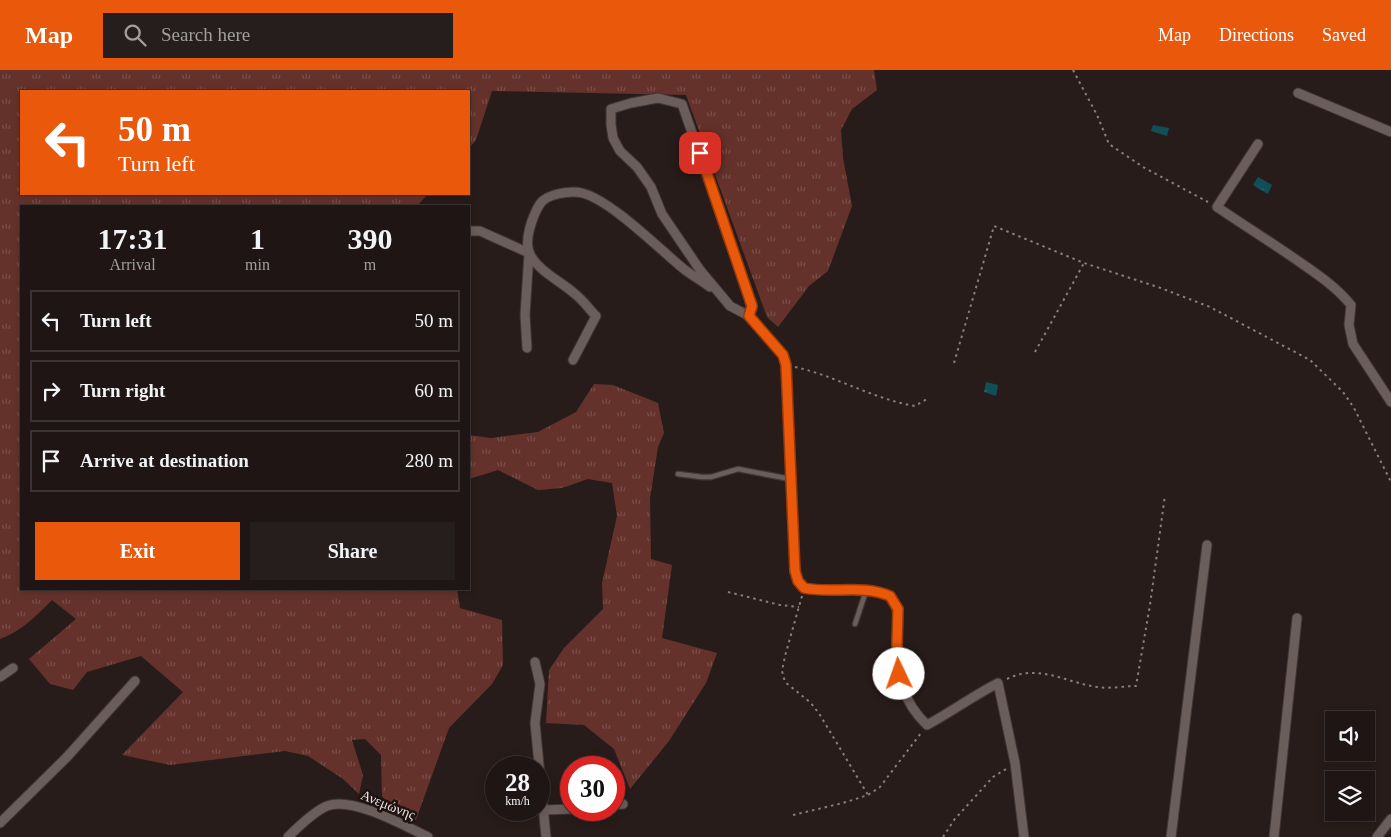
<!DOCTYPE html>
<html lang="en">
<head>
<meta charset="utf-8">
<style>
  :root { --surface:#1e1514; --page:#261e1d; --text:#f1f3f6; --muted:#a19fa0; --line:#3c3434; --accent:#ea580c }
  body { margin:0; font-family:"Times New Roman",serif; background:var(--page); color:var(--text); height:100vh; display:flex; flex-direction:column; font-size:19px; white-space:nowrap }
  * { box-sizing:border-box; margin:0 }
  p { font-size:16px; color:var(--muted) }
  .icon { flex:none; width:28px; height:28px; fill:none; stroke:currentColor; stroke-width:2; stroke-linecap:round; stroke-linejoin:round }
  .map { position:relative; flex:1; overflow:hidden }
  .side { position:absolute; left:20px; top:135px; width:450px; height:385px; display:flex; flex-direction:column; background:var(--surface); border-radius:0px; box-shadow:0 2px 8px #0003,0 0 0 1px var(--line) }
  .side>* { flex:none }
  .hud { position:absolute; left:20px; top:20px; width:450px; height:105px; border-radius:0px; box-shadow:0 2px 8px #0003,0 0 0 1px var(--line); background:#ea580c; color:#fff; overflow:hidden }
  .buttons { position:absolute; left:1325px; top:641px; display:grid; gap:10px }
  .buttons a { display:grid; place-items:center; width:50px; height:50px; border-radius:0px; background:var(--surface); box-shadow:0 2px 8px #0003,0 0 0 1px var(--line); font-size:25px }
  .speed { position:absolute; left:485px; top:686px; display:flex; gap:10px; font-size:25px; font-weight:700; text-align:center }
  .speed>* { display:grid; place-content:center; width:65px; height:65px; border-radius:50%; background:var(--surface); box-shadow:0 2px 8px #0003,0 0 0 1px var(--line); line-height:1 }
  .speed small { font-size:12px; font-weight:400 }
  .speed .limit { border:8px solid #d22; background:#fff; color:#111 }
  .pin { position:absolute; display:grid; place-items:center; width:42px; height:42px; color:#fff; margin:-21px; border-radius:10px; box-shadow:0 2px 8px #0006 }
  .me { position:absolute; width:55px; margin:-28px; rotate:357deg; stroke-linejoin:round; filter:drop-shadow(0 0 4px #0008) }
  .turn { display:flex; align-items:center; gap:18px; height:105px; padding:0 15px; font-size:22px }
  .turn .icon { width:65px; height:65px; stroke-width:2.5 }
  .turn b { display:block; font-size:35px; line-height:42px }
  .eta { display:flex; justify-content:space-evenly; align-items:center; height:85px; text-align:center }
  .eta b { font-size:30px; font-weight:700; line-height:35px }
  .cta { display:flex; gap:10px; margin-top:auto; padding:10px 15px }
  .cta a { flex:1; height:58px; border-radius:0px; background:var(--accent); color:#fff; font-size:20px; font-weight:700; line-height:58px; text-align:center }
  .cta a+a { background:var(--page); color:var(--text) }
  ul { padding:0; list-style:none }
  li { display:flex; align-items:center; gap:15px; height:62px; margin:0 10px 8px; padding:0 5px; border:2px solid var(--line); border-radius:0px }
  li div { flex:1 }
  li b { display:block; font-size:19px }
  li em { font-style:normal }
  header { display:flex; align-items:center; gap:30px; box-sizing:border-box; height:70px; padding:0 25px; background:var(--accent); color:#fff }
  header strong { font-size:24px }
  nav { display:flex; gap:28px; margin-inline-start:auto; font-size:18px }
  .search { width:350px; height:45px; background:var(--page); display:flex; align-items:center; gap:12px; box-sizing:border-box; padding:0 18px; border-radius:0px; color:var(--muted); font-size:19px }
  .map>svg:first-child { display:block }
</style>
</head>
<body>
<header>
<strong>Map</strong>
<div class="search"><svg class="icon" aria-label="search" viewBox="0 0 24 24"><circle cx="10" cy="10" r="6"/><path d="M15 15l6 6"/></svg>Search here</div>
<nav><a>Map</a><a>Directions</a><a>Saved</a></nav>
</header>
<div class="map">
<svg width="1391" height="767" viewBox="0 0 1391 767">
  <defs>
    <pattern id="grass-tufts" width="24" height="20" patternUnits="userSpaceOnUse" patternTransform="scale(1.25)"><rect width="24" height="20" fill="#64322b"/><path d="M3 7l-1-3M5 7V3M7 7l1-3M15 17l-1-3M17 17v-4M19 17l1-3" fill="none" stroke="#7a4f49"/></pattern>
    <pattern id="water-ripples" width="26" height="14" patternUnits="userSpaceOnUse" patternTransform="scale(1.25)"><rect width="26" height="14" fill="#104f57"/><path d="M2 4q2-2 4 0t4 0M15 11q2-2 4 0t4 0" fill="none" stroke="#33686f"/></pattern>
  </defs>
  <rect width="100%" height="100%" fill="#281c1a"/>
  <g fill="url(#grass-tufts)">
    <path d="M0 0H874L877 20 852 39 841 60 843 88 852 136 828 201 809 216 778 257 767 247 686 25 492 21 476 70 469 78V21H21V124H428L417 136H21V519H457L460 538 502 550 503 595 492 614 449 658 416 750 397 745 382 726 381 685 365 669 352 670 363 705 359 724 343 709 308 686 285 681 170 695 122 685 183 622 141 586 87 602 73 620 50 614 29 589 76 549 52 530C36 546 22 561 0 569Z"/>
    <path d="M594 314 613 315 658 333 664 363 658 377 650 428 651 489 672 495 662 568 717 583 706 613 669 671 630 719 614 679 584 655 546 653 549 600 564 578 603 539 602 513 617 446 612 413 588 409 562 418 538 420 498 400 469 409V365L491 368 538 362 576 342Z"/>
  </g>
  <g fill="url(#water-ripples)">
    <path d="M1153 55 1169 58 1167 66 1151 61Z"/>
    <path d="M1258 107 1272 115 1268 124 1253 115Z"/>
    <path d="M986 312 998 315 996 326 984 322Z"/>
  </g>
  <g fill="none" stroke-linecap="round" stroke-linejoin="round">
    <defs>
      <g id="lane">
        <path d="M678 404 702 407H711L738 399 790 409"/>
        <path d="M855 554 866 521"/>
      </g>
      <g id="street">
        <path d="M1298 23 1391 62"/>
        <path d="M1258 74 1217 137C1245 156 1274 174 1301 193 1320 206 1337 218 1351 235L1349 255 1353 274 1391 332"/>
        <path d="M469 161H480L529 183 525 245 527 278"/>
        <path d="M749 246 751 236 747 220 682 34 658 28 631 33 611 39V55L613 68 620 81 637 97 651 117 662 144 700 200 730 236 749 246 783 285 786 295 795 501 798 511 804 518C832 524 863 514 890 526 902 541 897 557 897 574 897 607 903 632 927 655 951 642 973 626 998 613L1015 693 1024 767"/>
        <path d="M573 290 596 246C589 239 583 230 575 224 562 212 537 200 530 184 523 171 533 145 540 134 546 124 571 120 582 123 611 130 660 180 685 200 693 206 702 211 710 217"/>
        <path d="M535 592 540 614 535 653 546 767"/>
        <path d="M0 607 13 598"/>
        <path d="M614 735 623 734"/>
        <path d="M544 740 571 739"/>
        <path d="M0 753 67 687 135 611"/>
        <path d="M288 767C297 758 315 741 327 736 352 726 405 756 428 767"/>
        <path d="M1171 767 1207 475"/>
        <path d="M1274 767 1297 548"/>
        <path d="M1377 767 1391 749"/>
      </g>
    </defs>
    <use href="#lane" stroke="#403635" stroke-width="7"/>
    <use href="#street" stroke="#403635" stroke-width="11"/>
    <g stroke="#887e7c" stroke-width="2" stroke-dasharray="2.5 4" stroke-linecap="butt">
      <path d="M1073 0 1097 45 1109 74 1143 97 1208 132"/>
      <path d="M1035 282 1084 193"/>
      <path d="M954 293 994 156 1084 193 1158 217 1210 237 1310 290 1343 322 1354 338 1391 412"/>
      <path d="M795 297C836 306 873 329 915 336L927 329"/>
      <path d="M728 522 780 535 799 537"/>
      <path d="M802 526 785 586 782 601 785 612 811 633 820 645 868 725"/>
      <path d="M1007 609C1038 593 1067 613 1097 617 1110 619 1124 616 1136 616L1150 535 1165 425"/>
      <path d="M793 745 843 733 868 725 880 717 921 663"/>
      <path d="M943 767 954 750 993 707 1006 699"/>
    </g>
    <use href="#lane" stroke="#6b5d5a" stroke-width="4.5"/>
    <use href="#street" stroke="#6b5d5a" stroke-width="9"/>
  </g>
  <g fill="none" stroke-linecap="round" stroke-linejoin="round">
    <defs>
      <path id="route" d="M700 83 752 236 749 246 783 285 786 295 795 501 798 511 804 518C832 524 863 514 890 526L898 539 897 574 899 604"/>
    </defs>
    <use href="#route" stroke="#983908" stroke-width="12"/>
    <use href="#route" stroke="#ea580c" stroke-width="9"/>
  </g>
  <g text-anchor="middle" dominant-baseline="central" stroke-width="5" stroke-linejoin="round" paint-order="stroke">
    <g font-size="14" fill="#eae1e0" stroke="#1e1311">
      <text transform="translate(388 735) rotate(22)">Ανεμώνης</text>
    </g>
  </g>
</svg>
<div class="buttons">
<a><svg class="icon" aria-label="sound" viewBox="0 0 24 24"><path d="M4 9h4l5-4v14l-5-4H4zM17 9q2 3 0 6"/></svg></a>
<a><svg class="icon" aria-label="layers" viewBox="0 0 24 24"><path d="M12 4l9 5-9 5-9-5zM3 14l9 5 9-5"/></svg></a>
</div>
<div class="speed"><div>28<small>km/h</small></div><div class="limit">30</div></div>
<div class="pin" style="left:700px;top:83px;background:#d93025"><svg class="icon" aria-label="arrive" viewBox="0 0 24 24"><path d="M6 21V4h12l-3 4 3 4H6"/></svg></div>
<svg class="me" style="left:899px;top:604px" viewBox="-20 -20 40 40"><circle r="19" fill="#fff"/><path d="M0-13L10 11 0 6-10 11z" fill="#ea580c"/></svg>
<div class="hud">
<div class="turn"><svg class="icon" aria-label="left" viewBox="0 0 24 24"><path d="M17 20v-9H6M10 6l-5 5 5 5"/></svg><div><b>50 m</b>Turn left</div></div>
</div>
<section class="side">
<div class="eta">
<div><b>17:31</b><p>Arrival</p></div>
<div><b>1</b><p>min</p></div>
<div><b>390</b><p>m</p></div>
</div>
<ul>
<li><svg class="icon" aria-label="left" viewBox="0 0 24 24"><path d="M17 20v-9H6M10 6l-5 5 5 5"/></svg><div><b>Turn left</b></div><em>50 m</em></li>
<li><svg class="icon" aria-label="right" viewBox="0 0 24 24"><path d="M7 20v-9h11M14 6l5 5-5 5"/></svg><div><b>Turn right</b></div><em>60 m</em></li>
<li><svg class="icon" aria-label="arrive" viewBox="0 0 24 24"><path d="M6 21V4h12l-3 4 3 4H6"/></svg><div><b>Arrive at destination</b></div><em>280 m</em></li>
</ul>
<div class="cta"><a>Exit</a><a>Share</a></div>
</section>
</div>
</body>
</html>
